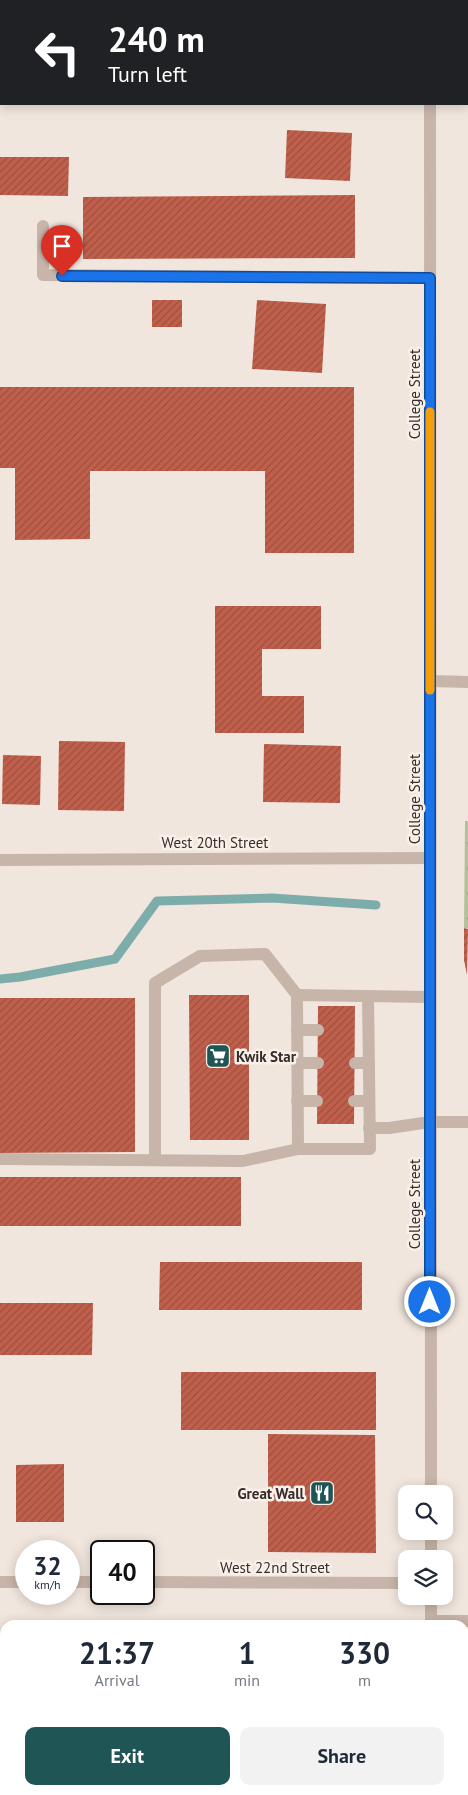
<!DOCTYPE html>
<html lang="en">
<head>
<meta charset="utf-8">
<style>
  :root { --surface:#fff; --page:#f2f2f3; --text:#1f2937; --muted:#747a83; --accent:#205555 }
  body { margin:0; font-family:"PT Sans",sans-serif; background:var(--page); color:var(--text); height:100vh; display:flex; flex-direction:column; font-size:19px; white-space:nowrap }
  * { box-sizing:border-box; margin:0 }
  p { font-size:16px; color:var(--muted) }
  .icon { flex:none; width:28px; height:28px; fill:none; stroke:currentColor; stroke-width:2; stroke-linecap:round; stroke-linejoin:round }
  .map { position:relative; flex:1; overflow:hidden }
  .panel { position:absolute; left:0px; top:1620px; width:469px; height:175px; display:flex; flex-direction:column; background:var(--surface); border-radius:15px 15px 0 0; box-shadow:0 2px 12px #0003 }
  .panel>* { flex:none }
  .top-card { position:absolute; left:0px; top:0px; width:469px; height:105px; box-shadow:0 2px 12px #0003; background:#202124; color:#fff; overflow:hidden }
  .controls { position:absolute; left:398px; top:1485px; display:grid; gap:10px }
  .controls a { display:grid; place-items:center; width:55px; height:55px; border-radius:10px; background:var(--surface); box-shadow:0 2px 12px #0003; font-size:25px }
  .speed { position:absolute; left:15px; top:1540px; display:flex; gap:10px; font-size:25px; font-weight:700; text-align:center }
  .speed>* { display:grid; place-content:center; width:65px; height:65px; border-radius:50%; background:var(--surface); box-shadow:0 2px 12px #0003; line-height:1 }
  .speed small { font-size:12px; font-weight:400 }
  .speed .limit { border:2px solid #111; border-radius:8px; background:#fff; color:#111 }
  .pin { position:absolute; display:grid; place-items:center; width:42px; height:42px; color:#fff; margin:-51px -21px; border-radius:50% 50% 50% 0; rotate:-45deg; box-shadow:0 0 5px #0007 }
  .pin .icon { rotate:45deg }
  .me { position:absolute; width:55px; margin:-28px; rotate:0deg; stroke-linejoin:round; filter:drop-shadow(0 0 4px #0008) }
  .turn { display:flex; align-items:center; gap:18px; height:105px; padding:0 25px; font-size:22px }
  .turn .icon { width:65px; height:65px; stroke-width:2.5 }
  .turn b { display:block; font-size:35px; line-height:42px }
  .eta { display:flex; justify-content:space-evenly; align-items:center; height:85px; text-align:center }
  .eta b { font-size:30px; font-weight:800; line-height:35px }
  .primary-button { display:flex; gap:10px; margin-top:auto; padding:10px 25px }
  .primary-button a { flex:1; height:58px; border-radius:10px; background:var(--accent); color:#fff; font-size:20px; font-weight:800; line-height:58px; text-align:center }
  .primary-button a+a { background:var(--page); color:var(--text) }
  .map>svg:first-child { display:block }
</style>
</head>
<body>
<div class="map">
<svg width="468" height="1795" viewBox="0 0 468 1795">
  <defs>
    <pattern id="grass-tufts" width="24" height="20" patternUnits="userSpaceOnUse" patternTransform="scale(1.25)"><rect width="24" height="20" fill="#b6bf9d"/><path d="M3 7l-1-3M5 7V3M7 7l1-3M15 17l-1-3M17 17v-4M19 17l1-3" fill="none" stroke="#9da487"/></pattern>
    <pattern id="building-hatch" width="6" height="6" patternUnits="userSpaceOnUse" patternTransform="scale(1.25)"><rect width="6" height="6" fill="#c0604c"/><path d="M-1 1l2-2M0 6l6-6M5 7l2-2" fill="none" stroke="#9d4f3f"/></pattern>
  </defs>
  <rect width="100%" height="100%" fill="#f1e6dd"/>
  <path fill="url(#grass-tufts)" d="M465 821H468V928H464Z"/>
  <g fill="none" stroke-linecap="round" stroke-linejoin="round">
    <path stroke="#7dadab" stroke-width="9" d="M0 979 20 977 115 959 157 901 272 898 376 905"/>
  </g>
  <g fill="url(#building-hatch)">
    <path d="M287 130 352 133 350 181 285 178Z"/>
    <path d="M0 157H69L68 196 0 195Z"/>
    <path d="M355 195V258L83 259V197Z"/>
    <rect x="152" y="300" width="30" height="27"/>
    <path d="M257 300 326 304 322 373 252 369Z"/>
    <path d="M0 387H354V553H265V471H90V539L15 540V468H0Z"/>
    <path d="M215 606H321V649H262V696H304V733H215Z"/>
    <path d="M59 741 125 742 124 811 58 810Z"/>
    <path d="M264 744 341 746 340 803 263 802Z"/>
    <path d="M3 755 41 756 40 805 2 804Z"/>
    <path d="M464 928 468 929 467 975 464 960Z"/>
    <path d="M189 995H249V1140H190Z"/>
    <path d="M0 998H135V1152L0 1153Z"/>
    <path d="M318 1006H355L354 1124H317Z"/>
    <rect x="0" y="1177" width="241" height="49"/>
    <path d="M160 1262H362V1310H159Z"/>
    <path d="M0 1303H93L92 1355H0Z"/>
    <rect x="181" y="1372" width="195" height="58"/>
    <path d="M268 1434 375 1435 376 1553 268 1552Z"/>
    <path d="M64 1464V1522H16V1465Z"/>
    <rect x="0" y="1728" width="2" height="67"/>
    <rect x="466" y="1749" width="2" height="46"/>
    <rect x="299" y="1790" width="86" height="5"/>
  </g>
  <g fill="none" stroke-linecap="round" stroke-linejoin="round">
    <g stroke="#c8b5a9" stroke-width="12">
      <path d="M43 226V275L430 278"/>
      <path d="M368 996 370 1149H298L297 995 430 997"/>
      <path d="M297 1030H318"/>
      <path d="M297 1063H318"/>
      <path d="M355 1063H369"/>
      <path d="M297 1101H317"/>
      <path d="M354 1101H369"/>
      <path d="M369 1128H389L430 1122"/>
      <path d="M0 1159 243 1161 298 1149"/>
      <path d="M155 1160V983L200 956 265 954 297 995"/>
    </g>
    <g stroke="#c8b5a9" stroke-width="12">
      <path d="M430 681 468 682"/>
      <path d="M0 860 430 858"/>
      <path d="M430 1122H468"/>
      <path d="M0 1582H26"/>
      <path d="M69 1582H101"/>
      <path d="M144 1582 406 1583"/>
      <path d="M431 1621H468"/>
    </g>
    <g stroke="#c8b5a9" stroke-width="12">
      <path d="M430 0V1"/>
      <path d="M430 104 431 1494"/>
      <path d="M431 1531V1559"/>
      <path d="M431 1596V1625"/>
      <path d="M431 1790V1795"/>
    </g>
  </g>
  <g fill="none" stroke-linecap="round" stroke-linejoin="round">
    <defs>
      <path id="route" d="M62 276 430 278V1302"/>
    </defs>
    <use href="#route" stroke="#114b97" stroke-width="12"/>
    <use href="#route" stroke="#1a73e8" stroke-width="9"/>
    <path stroke="#f59e0b" stroke-width="9" d="M430 412V690"/>
  </g>
  <defs>
    <symbol id="supermarket-square" viewBox="-11 -11 22 22"><rect x="-9" y="-9" width="18" height="18" rx="4" fill="#205555" stroke="#f9f0e9"/><path d="M-6-5.5h2.5l.6 2H6L4.5 2H-2.5L-4.4-4H-6ZM-1.5 3.2a1.3 1.3 0 1 0 .1 0ZM3 3.2a1.3 1.3 0 1 0 .1 0Z" fill="#fff"/></symbol>
    <symbol id="restaurant-square" viewBox="-11 -11 22 22"><rect x="-9" y="-9" width="18" height="18" rx="4" fill="#205555" stroke="#f9f0e9"/><path d="M-5-6h1v4h1v-4h1v4h1v-4h1v5L-1.5 .5V6h-2V.5L-5-1ZM5-6V6H3V1.5H1.5Q1.5-4 5-6Z" fill="#fff"/></symbol>
  </defs>
  <g fill-rule="evenodd">
    <use href="#supermarket-square" x="204" y="1042" width="28" height="28"/>
    <use href="#restaurant-square" x="308" y="1479" width="28" height="28"/>
  </g>
  <g text-anchor="middle" dominant-baseline="central" stroke-width="5" stroke-linejoin="round" paint-order="stroke">
    <g font-size="15" fill="#362c29" stroke="#f9f0e9">
      <text transform="translate(414 394) rotate(-90)">College Street</text>
      <text transform="translate(414 799) rotate(-90)">College Street</text>
      <text x="215" y="842">West 20th Street</text>
      <text transform="translate(414 1204) rotate(-90)">College Street</text>
      <text x="275" y="1567">West 22nd Street</text>
    </g>
    <g font-size="15" font-weight="bold" fill="#362c29" stroke="#f9f0e9" text-anchor="start">
      <text x="236" y="1056">Kwik Star</text>
      <text x="304" y="1493" text-anchor="end">Great Wall</text>
    </g>
  </g>
</svg>
<div class="controls">
<a><svg class="icon" aria-label="search" viewBox="0 0 24 24"><circle cx="10" cy="10" r="6"/><path d="M15 15l6 6"/></svg></a>
<a><svg class="icon" aria-label="layers" viewBox="0 0 24 24"><path d="M12 4l9 5-9 5-9-5zM3 14l9 5 9-5"/></svg></a>
</div>
<div class="speed"><div>32<small>km/h</small></div><div class="limit">40</div></div>
<div class="pin" style="left:62px;top:276px;background:#d93025"><svg class="icon" aria-label="arrive" viewBox="0 0 24 24"><path d="M6 21V4h12l-3 4 3 4H6"/></svg></div>
<svg class="me" style="left:430px;top:1302px" viewBox="-20 -20 40 40"><circle r="17" fill="#1a73e8" stroke="#fff" stroke-width="3"/><path d="M0-11L8 9 0 5-8 9z" fill="#fff"/></svg>
<div class="top-card">
<div class="turn"><svg class="icon" aria-label="left" viewBox="0 0 24 24"><path d="M17 20v-9H6M10 6l-5 5 5 5"/></svg><div><b>240 m</b>Turn left</div></div>
</div>
<section class="panel">
<div class="eta">
<div><b>21:37</b><p>Arrival</p></div>
<div><b>1</b><p>min</p></div>
<div><b>330</b><p>m</p></div>
</div>
<div class="primary-button"><a>Exit</a><a>Share</a></div>
</section>
</div>
</body>
</html>
